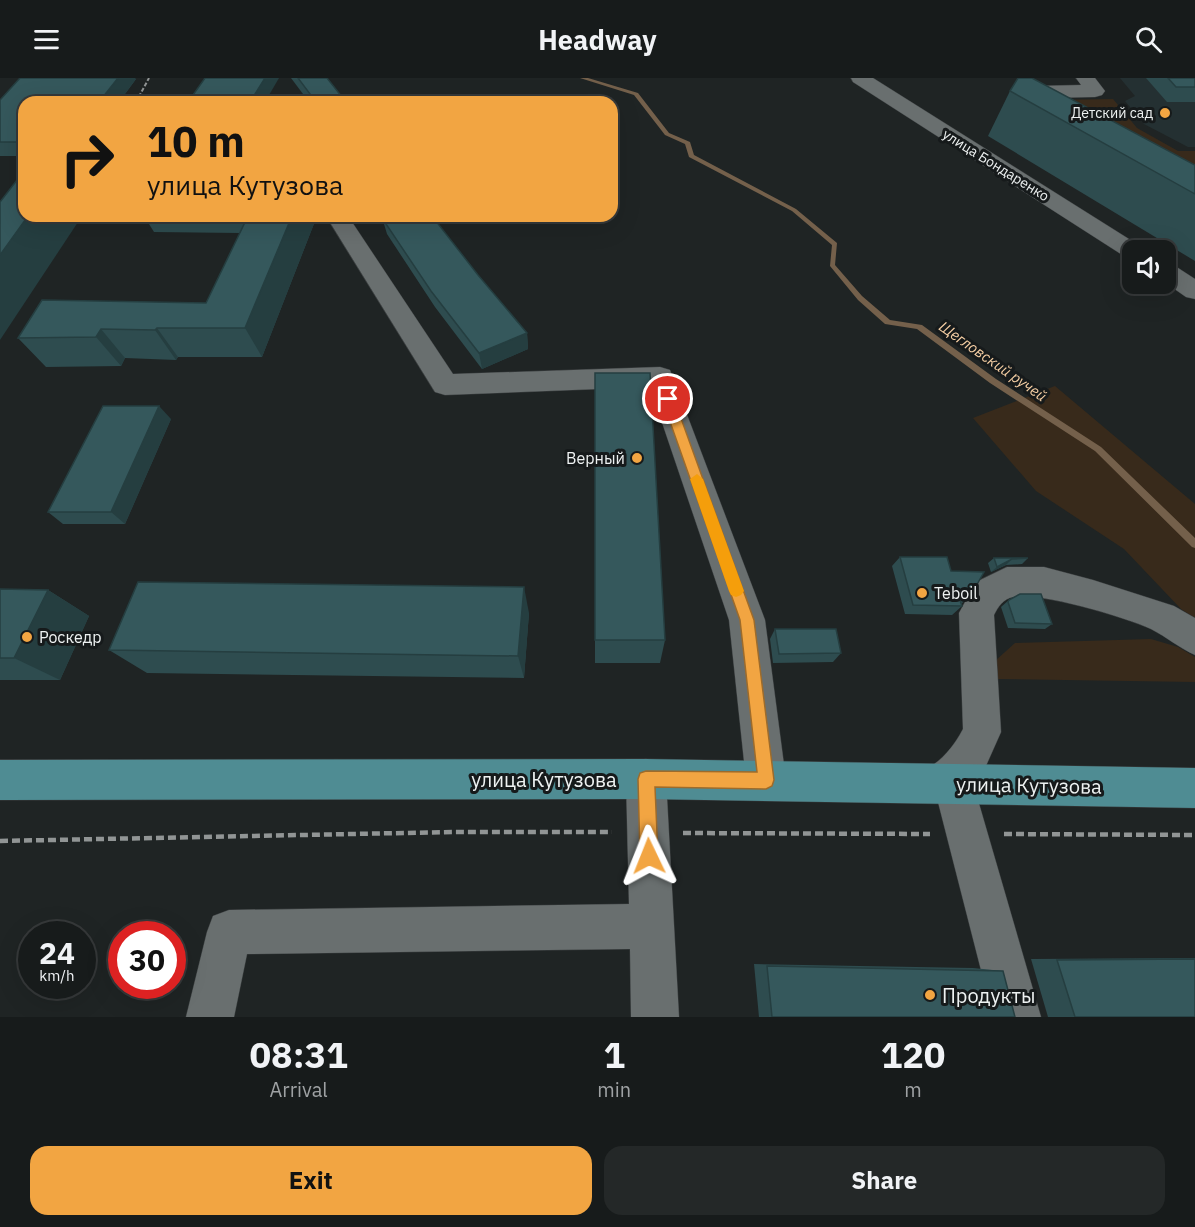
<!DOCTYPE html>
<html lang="en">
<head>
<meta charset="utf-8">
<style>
  :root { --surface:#171b1b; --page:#242828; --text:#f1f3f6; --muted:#9ea1a3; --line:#36393a; --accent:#f2a542 }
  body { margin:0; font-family:"IBM Plex Sans",sans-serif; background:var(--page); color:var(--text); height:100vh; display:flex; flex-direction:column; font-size:22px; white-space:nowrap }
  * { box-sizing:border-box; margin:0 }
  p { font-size:20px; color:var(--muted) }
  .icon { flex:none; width:33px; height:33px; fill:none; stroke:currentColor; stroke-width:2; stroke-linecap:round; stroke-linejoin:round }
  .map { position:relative; height:939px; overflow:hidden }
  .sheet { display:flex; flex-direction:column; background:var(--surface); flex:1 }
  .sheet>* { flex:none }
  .top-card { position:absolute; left:18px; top:18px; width:600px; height:126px; border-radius:18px; box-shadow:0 6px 24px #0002,0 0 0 2px var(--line); background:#f2a542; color:#111; overflow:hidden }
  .controls { position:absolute; left:1122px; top:162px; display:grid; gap:12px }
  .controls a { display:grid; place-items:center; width:54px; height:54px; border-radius:12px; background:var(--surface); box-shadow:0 6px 24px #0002,0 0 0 2px var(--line); font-size:30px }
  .speed { position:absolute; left:18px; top:843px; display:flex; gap:12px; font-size:30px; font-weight:700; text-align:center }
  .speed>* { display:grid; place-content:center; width:78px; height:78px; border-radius:50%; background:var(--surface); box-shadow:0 6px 24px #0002,0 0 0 2px var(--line); line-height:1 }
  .speed small { font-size:15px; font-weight:400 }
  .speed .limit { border:9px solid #d22; background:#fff; color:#111 }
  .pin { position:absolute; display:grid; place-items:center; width:51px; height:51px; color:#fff; margin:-26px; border:3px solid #fff; border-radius:50%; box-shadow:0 2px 6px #0007 }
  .me { position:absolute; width:66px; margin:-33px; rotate:358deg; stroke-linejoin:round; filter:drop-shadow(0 0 4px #0008) }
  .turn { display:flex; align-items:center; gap:21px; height:126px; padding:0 30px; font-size:27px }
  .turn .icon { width:78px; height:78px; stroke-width:2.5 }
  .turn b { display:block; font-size:42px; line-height:51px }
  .eta { display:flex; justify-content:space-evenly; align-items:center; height:102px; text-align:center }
  .eta b { font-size:36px; font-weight:700; line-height:42px }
  .cta { display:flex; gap:12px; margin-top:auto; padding:12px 30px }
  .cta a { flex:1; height:69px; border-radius:18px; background:var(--accent); color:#111; font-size:24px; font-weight:700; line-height:69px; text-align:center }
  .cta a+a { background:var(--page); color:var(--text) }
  header { display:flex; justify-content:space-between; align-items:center; height:78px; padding:0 30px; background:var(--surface); font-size:27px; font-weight:700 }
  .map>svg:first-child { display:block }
</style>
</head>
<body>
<header><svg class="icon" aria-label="menu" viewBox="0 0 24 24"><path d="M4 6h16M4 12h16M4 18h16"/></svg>Headway<svg class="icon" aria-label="search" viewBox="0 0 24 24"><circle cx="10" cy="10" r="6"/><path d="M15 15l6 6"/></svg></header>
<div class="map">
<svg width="1195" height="939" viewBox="0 0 1195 939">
  <rect width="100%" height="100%" fill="#1f2424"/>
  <path fill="#243032" d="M1120 0H1195V69H1188L1144 46 1125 23 1135 18Z"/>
  <g fill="#382a1b">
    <path d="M1113 21 1137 50 1178 73H1195V114L1052 22Z"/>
    <path d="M1055 308 1195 426V540L1181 531 1124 471 1036 413 973 340Z"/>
    <path d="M1151 561 1178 569 1195 579V604L994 601 995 583 1015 565Z"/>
  </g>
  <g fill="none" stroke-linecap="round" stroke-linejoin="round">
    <path fill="#74604b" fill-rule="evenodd" d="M580 0H588L638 15 669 55 690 64 694 77 796 131 837 165 835 187 862 218 890 242 922 247 996 301 1101 369 1195 460V470L1192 469 1095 373 990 305 917 251 885 246 858 222 830 188 832 167 792 133 689 79 685 66 665 57 634 17Z"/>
    <defs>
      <g id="minor">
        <path d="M851 0H873L1140 168 1144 172H1132V180L1124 178 853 4Z"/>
        <path d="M1076 0H1095L1105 13 1102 17 1095 19 1041 20 1016 29 1009 27 1006 23 1009 19 1038 8 1081 7Z"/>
        <path d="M326 138H348L453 296 660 289 670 292 765 542 786 702 780 716 766 722 752 716 746 702 729 542 650 309 445 317 435 314Z"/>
        <path d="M1166 186 1175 188 1195 201V221L1186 219 1166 205Z"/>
        <path d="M1007 489H1044L1093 502 1174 528 1195 540V577C1179 570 1167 559 1151 551 1124 539 1041 514 1013 519 1003 521 998 529 994 537L1001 654 985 690 973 705 1041 939H993L938 724 926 719 920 705 926 691C942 683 954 668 963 651L959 535 976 504Z"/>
        <path d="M646 681 660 687 666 701 679 939H631L630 871 247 876 234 939H186L207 854 213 838 229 832 629 826 626 701 632 687Z"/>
      </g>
      <path id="major" d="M646 681 1195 690V730L646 721 0 722V682Z"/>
    </defs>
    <use href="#minor" stroke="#3b3f40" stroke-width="1"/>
    <use href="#major" stroke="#3b3f40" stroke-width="1"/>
    <path stroke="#919595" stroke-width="2" stroke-dasharray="4 2" stroke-linecap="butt" d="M136 24 149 0"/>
    <g stroke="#919595" stroke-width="4.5" stroke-dasharray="8 4" stroke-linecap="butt">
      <path d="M683 755 930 756"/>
      <path d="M1004 756 1195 757"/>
      <path d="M0 763 453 754H612"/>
    </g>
    <use href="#minor" fill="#696f6f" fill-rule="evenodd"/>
    <use href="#major" fill="#4f8c93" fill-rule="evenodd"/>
  </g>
  <g fill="#2e4c4f">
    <path d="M291 0H327L346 24H309Z"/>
    <path d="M1146 0H1195V24H1167Z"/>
    <path d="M136 1 119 24H24V78H0V22Z"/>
    <path d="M1010 13 1195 87V183L988 58Z"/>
    <path d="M144 138H317L262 279H178L176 282 125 280 121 288 46 289 18 260 206 225 240 155 154 154Z"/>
    <path d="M379 138H432L478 197 527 255 528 271 482 291 435 229 387 156 384 146Z"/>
    <path d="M595 295 665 562 660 585H595Z"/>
    <path d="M171 341 125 446H63L48 434Z"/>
    <path d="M900 479 951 493 971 517 961 526 962 528 952 537 905 536 892 488Z"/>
    <path d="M994 480H1028L1022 486 1006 487 991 494 988 485Z"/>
    <path d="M0 511 48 512 89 538 60 602H0Z"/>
    <path d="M1009 522 1052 546 1045 551 1008 550 1001 529Z"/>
    <path d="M529 535 524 600 147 595 109 572Z"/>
    <path d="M775 551 841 575 833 584 773 585 770 561Z"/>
    <path d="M1195 880V939H1048L1031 881Z"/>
    <path d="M754 886 973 890 1003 893 1015 939H759Z"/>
  </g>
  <g fill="#253e40">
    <path d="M118 0H135L136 1 119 24H99Z"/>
    <path d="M265 0H279L265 24H250Z"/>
    <path d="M28 138H82L0 262V177Z"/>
    <path d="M292 138H317L262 279 245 250Z"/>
    <path d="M157 250 178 279 176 282 155 252Z"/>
    <path d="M101 251 125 280 121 288 96 259Z"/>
    <path d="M527 255 528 271 482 291 479 275Z"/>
    <path d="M159 328 171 341 125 446 111 434Z"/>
    <path d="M1012 481 1006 487 991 494 997 489Z"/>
    <path d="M524 509 529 535 524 600 518 578Z"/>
    <path d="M48 512 89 538 60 602 14 580Z"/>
  </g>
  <g fill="#35585c" stroke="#253e40" stroke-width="1.5">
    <path d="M20 0H118L99 24H24V64H0V22Z"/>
    <path d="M205 0H265L250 24H188Z"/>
    <path d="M298 0H327L346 24H316Z"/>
    <path d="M1018 0H1032L1195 87V116L1010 13Z"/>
    <path d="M1168 0H1195V9H1176Z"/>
    <path d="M24 93V138H28L0 177V124Z"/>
    <path d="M248 138H292L245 250H157L155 252 101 251 96 259 18 260 42 222 206 225Z"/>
    <path d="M384 138H432L478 197 527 255 479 275 431 213 382 140 385 139Z"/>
    <path d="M595 295H650L665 562H595Z"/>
    <path d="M103 328H159L111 434H48Z"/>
    <path d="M900 479H947L951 493 984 494 971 517H958L962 528 913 527Z"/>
    <path d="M994 480H1028L1012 481 997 489Z"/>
    <path d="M138 504 524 509 518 578 109 572Z"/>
    <path d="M0 511 48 512 14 580H0Z"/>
    <path d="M1020 516H1041L1052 546 1015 545 1008 524 1009 522Z"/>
    <path d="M775 551H836L841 575 779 576Z"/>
    <path d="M1195 881V939H1075L1057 882Z"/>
    <path d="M767 888 1003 893 1015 939H772Z"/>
  </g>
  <path fill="#f2a542" stroke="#9d6b2b" stroke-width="1.5" d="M668 317 674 321 754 542 774 702 772 708 766 711 655 709 658 778 655 784 649 787 643 784 640 778 638 701 640 695 646 693 757 694 740 542 662 321Z"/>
  <path fill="#f59e0b" d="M697 396 703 401 744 513 741 517 736 519 731 517 729 513 690 401Z"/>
  <g fill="#f2a542" stroke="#161a1b" stroke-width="2">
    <circle cx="1165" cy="35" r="6"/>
    <circle cx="637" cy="380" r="6"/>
    <circle cx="922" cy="515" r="6"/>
    <circle cx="27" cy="559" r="6"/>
    <circle cx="930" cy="917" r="6"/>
  </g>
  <g text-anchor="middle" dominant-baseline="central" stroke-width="6" stroke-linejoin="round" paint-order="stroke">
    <g font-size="14" fill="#eef2f2" stroke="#161a1b" text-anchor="end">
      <text x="1153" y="35">Детский сад</text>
    </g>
    <g font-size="14" fill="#eef2f2" stroke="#161a1b">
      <text transform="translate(996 87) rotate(32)">улица Бондаренко</text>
    </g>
    <g font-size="15" font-style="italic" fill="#f7d0a5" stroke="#161a1b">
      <text transform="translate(993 283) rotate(35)">Щегловский ручей</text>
    </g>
    <g font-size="16" fill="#eef2f2" stroke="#161a1b" text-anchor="start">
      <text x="625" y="380" text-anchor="end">Верный</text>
      <text x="934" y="515">Teboil</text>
      <text x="39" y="559">Роскедр</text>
    </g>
    <g font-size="20" fill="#eef2f2" stroke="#161a1b">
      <text x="544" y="701">улица Кутузова</text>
      <text transform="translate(1029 707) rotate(1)">улица Кутузова</text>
    </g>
    <g font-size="20" fill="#eef2f2" stroke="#161a1b" text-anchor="start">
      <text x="942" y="917">Продукты</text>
    </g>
  </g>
</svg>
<div class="controls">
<a><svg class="icon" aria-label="sound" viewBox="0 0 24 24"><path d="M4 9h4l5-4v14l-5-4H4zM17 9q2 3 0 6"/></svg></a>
</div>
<div class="speed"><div>24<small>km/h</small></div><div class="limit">30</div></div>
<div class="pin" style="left:668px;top:321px;background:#d93025"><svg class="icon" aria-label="arrive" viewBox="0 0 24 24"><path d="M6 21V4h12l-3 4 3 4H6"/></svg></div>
<svg class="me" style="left:649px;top:778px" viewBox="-20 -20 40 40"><path d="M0-17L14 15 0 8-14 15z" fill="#f2a542" stroke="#fff" stroke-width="4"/></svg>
<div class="top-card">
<div class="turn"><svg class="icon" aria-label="right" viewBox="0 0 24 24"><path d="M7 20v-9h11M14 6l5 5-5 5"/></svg><div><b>10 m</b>улица Кутузова</div></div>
</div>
</div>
<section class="sheet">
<div class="eta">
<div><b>08:31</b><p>Arrival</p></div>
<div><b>1</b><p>min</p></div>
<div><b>120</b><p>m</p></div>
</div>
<div class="cta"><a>Exit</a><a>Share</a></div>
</section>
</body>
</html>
